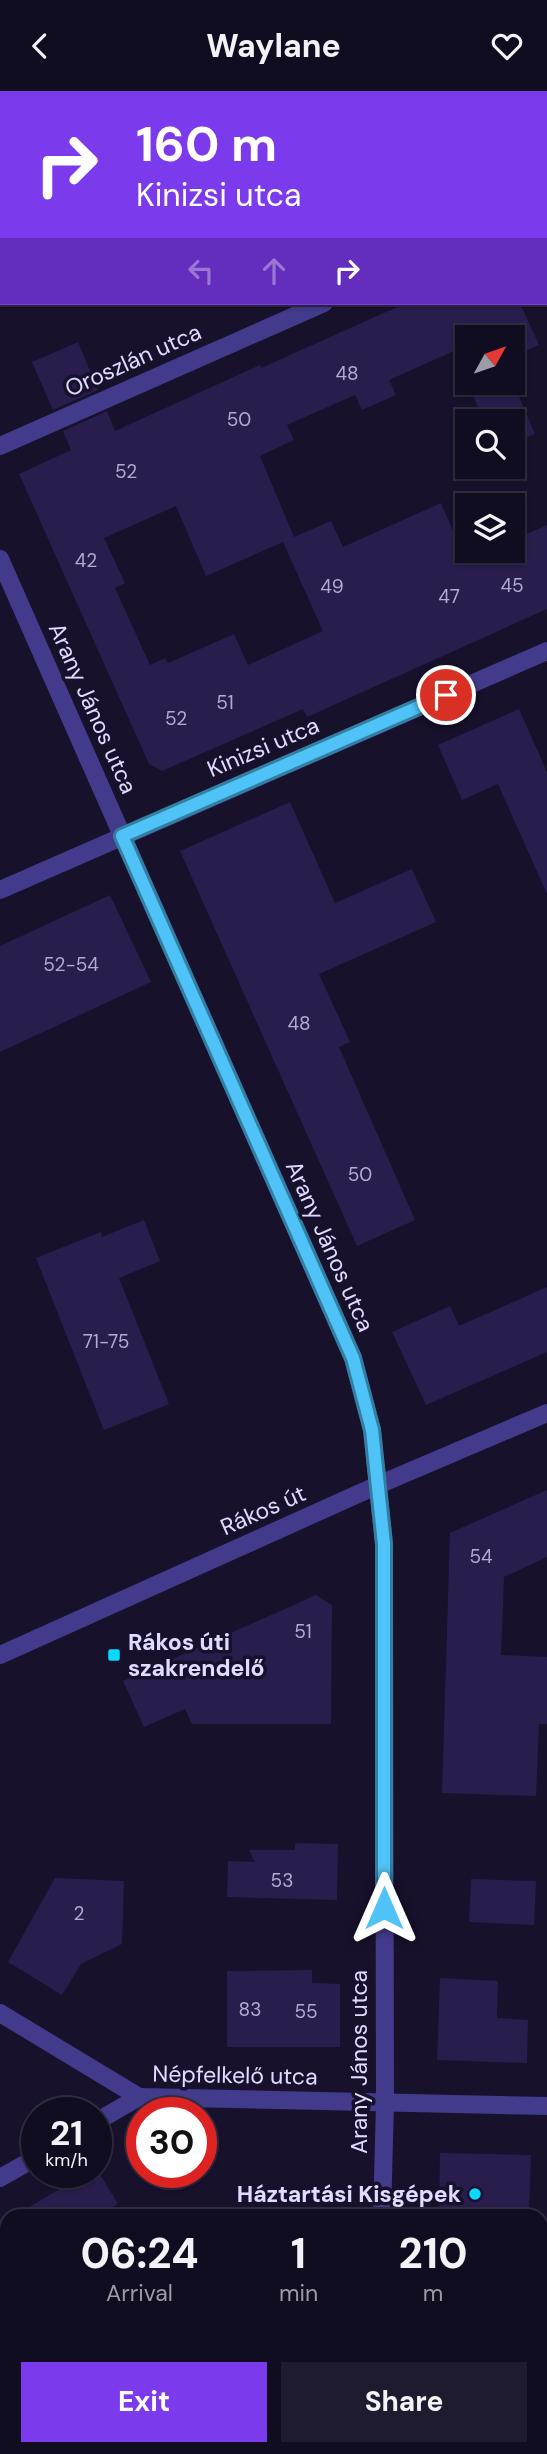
<!DOCTYPE html>
<html lang="en">
<head>
<meta charset="utf-8">
<style>
  :root { --surface:#110d21; --page:#1e1b2e; --text:#f1f3f6; --muted:#9c9ca5; --line:#302d3f; --accent:#7c3aed }
  body { margin:0; font-family:"DM Sans",sans-serif; background:var(--page); color:var(--text); height:100vh; display:flex; flex-direction:column; font-size:26px; white-space:nowrap }
  * { box-sizing:border-box; margin:0 }
  p { font-size:23px; color:var(--muted) }
  .icon { flex:none; width:38px; height:38px; fill:none; stroke:currentColor; stroke-width:2; stroke-linecap:round; stroke-linejoin:round }
  .map { position:relative; flex:1; overflow:hidden }
  .drawer { position:absolute; left:0px; top:2118px; width:548px; height:247px; display:flex; flex-direction:column; background:var(--surface); border-radius:21px 21px 0 0; box-shadow:0 2px 5px #0004,0 0 0 2px var(--line) }
  .drawer>* { flex:none }
  .banner { position:absolute; left:0px; top:0px; width:548px; height:214px; box-shadow:0 2px 5px #0004,0 0 0 2px var(--line); background:#7c3aed; color:#fff; overflow:hidden }
  .needle { width:46px; rotate:50deg }
  .buttons { position:absolute; left:455px; top:234px; display:grid; gap:14px }
  .buttons a { display:grid; place-items:center; width:70px; height:70px; border-radius:0px; background:var(--surface); box-shadow:0 2px 5px #0004,0 0 0 2px var(--line); font-size:35px }
  .speed { position:absolute; left:21px; top:2006px; display:flex; gap:14px; font-size:35px; font-weight:700; text-align:center }
  .speed>* { display:grid; place-content:center; width:91px; height:91px; border-radius:50%; background:var(--surface); box-shadow:0 2px 5px #0004,0 0 0 2px var(--line); line-height:1 }
  .speed small { font-size:18px; font-weight:400 }
  .speed .limit { border:10px solid #d22; background:#fff; color:#111 }
  .pin { position:absolute; display:grid; place-items:center; width:60px; height:60px; color:#fff; margin:-30px; border:4px solid #fff; border-radius:50%; box-shadow:0 2px 7px #0007 }
  .me { position:absolute; width:77px; margin:-38px; rotate:0deg; stroke-linejoin:round; filter:drop-shadow(0 0 5px #0008) }
  .turn { display:flex; align-items:center; gap:24px; height:147px; padding:0 21px; font-size:32px }
  .turn .icon { width:91px; height:91px; stroke-width:2.5 }
  .turn b { display:block; font-size:49px; line-height:60px }
  .lanes { display:flex; align-items:center; height:66px; padding:0 21px; background:#0003; justify-content:center; gap:35px; direction:ltr }
  .lanes .off { opacity:.35 }
  .eta { display:flex; justify-content:space-evenly; align-items:center; height:119px; text-align:center }
  .eta b { font-size:42px; font-weight:700; line-height:49px }
  .action { display:flex; gap:14px; margin-top:auto; padding:14px 21px }
  .action a { flex:1; height:80px; border-radius:0px; background:var(--accent); color:#fff; font-size:28px; font-weight:700; line-height:80px; text-align:center }
  .action a+a { background:var(--page); color:var(--text) }
  header { display:flex; justify-content:space-between; align-items:center; height:91px; padding:0 21px; background:var(--surface); font-size:32px; font-weight:700 }
  .map>svg:first-child { display:block }
</style>
</head>
<body>
<header><svg class="icon" aria-label="back" viewBox="0 0 24 24"><path d="M15 5l-7 7 7 7"/></svg>Waylane<svg class="icon" aria-label="heart" viewBox="0 0 24 24"><path d="M12 20l-8-8c-3-5 5-10 8-4 3-6 11-1 8 4z"/></svg></header>
<div class="map">
<svg width="547" height="2363" viewBox="0 0 547 2363">
  <rect width="100%" height="100%" fill="#17112c"/>
  <g fill="#291d4d" fill-rule="evenodd">
    <path d="M406 212H520L539 254 513 265V247H467V291L454 260 389 289 396 304 362 319 355 304 287 334 294 349 260 365 294 446 331 430 343 456 441 412 466 470 488 460H513V449L547 434V518L307 626 303 618 162 680 149 673 19 383 71 359 63 340 107 320 115 340 260 274 261 277ZM176 415 206 485 283 451 323 540 248 574 234 543 168 572 165 567 150 574 115 497 125 492 104 447Z"/>
    <path d="M78 251 98 299 53 319 32 271Z"/>
    <path d="M468 292H513L535 343 513 352V331H484Z"/>
    <path d="M519 618 547 681V803L498 693 462 709 438 654Z"/>
    <path d="M290 711 335 812 412 778 436 831 319 883 350 951 339 956 415 1129 357 1155 180 760Z"/>
    <path d="M110 804 151 891 0 961V855Z"/>
    <path d="M144 1129 160 1170 119 1187 169 1313 104 1339 36 1167 101 1141 102 1146Z"/>
    <path d="M547 1196V1261L426 1314 392 1241 450 1215 459 1235Z"/>
    <path d="M547 1399V1466L504 1486 501 1564 547 1566V1633H539L536 1705 442 1702 450 1442Z"/>
    <path d="M316 1504 332 1514 331 1633H192L185 1618 144 1636 123 1590Z"/>
    <path d="M295 1752 338 1753 337 1809 227 1806 228 1770 255 1771 249 1759H295Z"/>
    <path d="M55 1787 124 1790 122 1853 81 1873 62 1904 8 1871Z"/>
    <path d="M471 1788 536 1790 534 1834 469 1831Z"/>
    <path d="M312 1879V1892L340 1893V1956H227V1880Z"/>
    <path d="M440 1887 498 1890 497 1927 528 1929 527 1972 437 1969Z"/>
    <path d="M440 2062 531 2064 529 2124H439Z"/>
    <path d="M96 2077 118 2113 99 2124H16L88 2081H96Z"/>
  </g>
  <g fill="none" stroke-linecap="round" stroke-linejoin="round">
    <g stroke="#423b8b" stroke-width="18">
      <path d="M206 2 210 0"/>
      <path d="M0 92 2 91"/>
      <path d="M546 114H547"/>
      <path d="M0 355 324 212"/>
      <path d="M0 468 353 1267 372 1339 384 1453 385 2012 382 2124"/>
      <path d="M0 799 547 560"/>
      <path d="M0 1922 139 2006"/>
      <path d="M96 2031 139 2006 547 2015"/>
      <path d="M0 2087 37 2066"/>
      <path d="M377 2363V2357"/>
    </g>
    <path stroke="#423b8b" stroke-width="18" d="M0 1564 378 1394 547 1322"/>
  </g>
  <g fill="none" stroke-linecap="round" stroke-linejoin="round">
    <defs>
      <path id="route" d="M384 1817V1453L372 1339 353 1267 122 745 446 604"/>
    </defs>
    <use href="#route" stroke="#337fa1" stroke-width="18"/>
    <use href="#route" stroke="#4fc3f7" stroke-width="12"/>
  </g>
  <g fill="#08dbff" stroke="#17112c" stroke-width="2.5">
    <rect x="107" y="1557" width="14" height="14" rx="3.5"/>
    <circle cx="475" cy="2103" r="7"/>
  </g>
  <g text-anchor="middle" dominant-baseline="central" stroke-width="7" stroke-linejoin="round" paint-order="stroke">
    <g font-size="19" fill="#b3acd2">
      <text x="347" y="282">48</text>
      <text x="239" y="328">50</text>
      <text x="126" y="380">52</text>
      <text x="86" y="469">42</text>
      <text x="512" y="494">45</text>
      <text x="332" y="495">49</text>
      <text x="449" y="505">47</text>
      <text x="225" y="611">51</text>
      <text x="176" y="627">52</text>
      <text x="71" y="873">52-54</text>
      <text x="299" y="932">48</text>
      <text x="360" y="1083">50</text>
      <text x="106" y="1250">71-75</text>
      <text x="481" y="1465">54</text>
      <text x="303" y="1540">51</text>
      <text x="282" y="1789">53</text>
      <text x="79" y="1822">2</text>
      <text x="250" y="1918">83</text>
      <text x="306" y="1920">55</text>
    </g>
    <g font-size="23" fill="#e1dcff" stroke="#17112c">
      <text transform="translate(133 269) rotate(-24)">Oroszlán utca</text>
      <text transform="translate(93 617) rotate(66)">Arany János utca</text>
      <text transform="translate(263 656) rotate(-23)">Kinizsi utca</text>
      <text transform="translate(330 1155) rotate(66)">Arany János utca</text>
      <text transform="translate(263 1419) rotate(-24)">Rákos út</text>
      <text transform="translate(359 1971) rotate(-90)">Arany János utca</text>
      <text transform="translate(235 1984) rotate(1)">Népfelkelő utca</text>
    </g>
    <g font-size="23" font-weight="bold" fill="#e1dcff" stroke="#17112c" text-anchor="start">
      <text x="128" y="1551">Rákos úti<tspan x="128" dy="26">szakrendelő</tspan></text>
      <text x="461" y="2103" text-anchor="end">Háztartási Kisgépek</text>
    </g>
  </g>
</svg>
<div class="buttons">
<a><svg class="needle" viewBox="-14 -14 28 28"><path d="M0-13l5 13h-10z" fill="#e53935"/><path d="M0 13l5-13h-10z" fill="#9c9ca5"/></svg></a>
<a><svg class="icon" aria-label="search" viewBox="0 0 24 24"><circle cx="10" cy="10" r="6"/><path d="M15 15l6 6"/></svg></a>
<a><svg class="icon" aria-label="layers" viewBox="0 0 24 24"><path d="M12 4l9 5-9 5-9-5zM3 14l9 5 9-5"/></svg></a>
</div>
<div class="speed"><div>21<small>km/h</small></div><div class="limit">30</div></div>
<div class="pin" style="left:446px;top:604px;background:#d93025"><svg class="icon" aria-label="arrive" viewBox="0 0 24 24"><path d="M6 21V4h12l-3 4 3 4H6"/></svg></div>
<svg class="me" style="left:384px;top:1817px" viewBox="-20 -20 40 40"><path d="M0-17L14 15 0 8-14 15z" fill="#4fc3f7" stroke="#fff" stroke-width="4"/></svg>
<div class="banner">
<div class="turn"><svg class="icon" aria-label="right" viewBox="0 0 24 24"><path d="M7 20v-9h11M14 6l5 5-5 5"/></svg><div><b>160 m</b>Kinizsi utca</div></div>
<div class="lanes"><svg class="icon off" aria-label="left" viewBox="0 0 24 24"><path d="M17 20v-9H6M10 6l-5 5 5 5"/></svg><svg class="icon off" aria-label="ahead" viewBox="0 0 24 24"><path d="M12 20V5M6 11l6-6 6 6"/></svg><svg class="icon" aria-label="right" viewBox="0 0 24 24"><path d="M7 20v-9h11M14 6l5 5-5 5"/></svg></div>
</div>
<section class="drawer">
<div class="eta">
<div><b>06:24</b><p>Arrival</p></div>
<div><b>1</b><p>min</p></div>
<div><b>210</b><p>m</p></div>
</div>
<div class="action"><a>Exit</a><a>Share</a></div>
</section>
</div>
</body>
</html>
